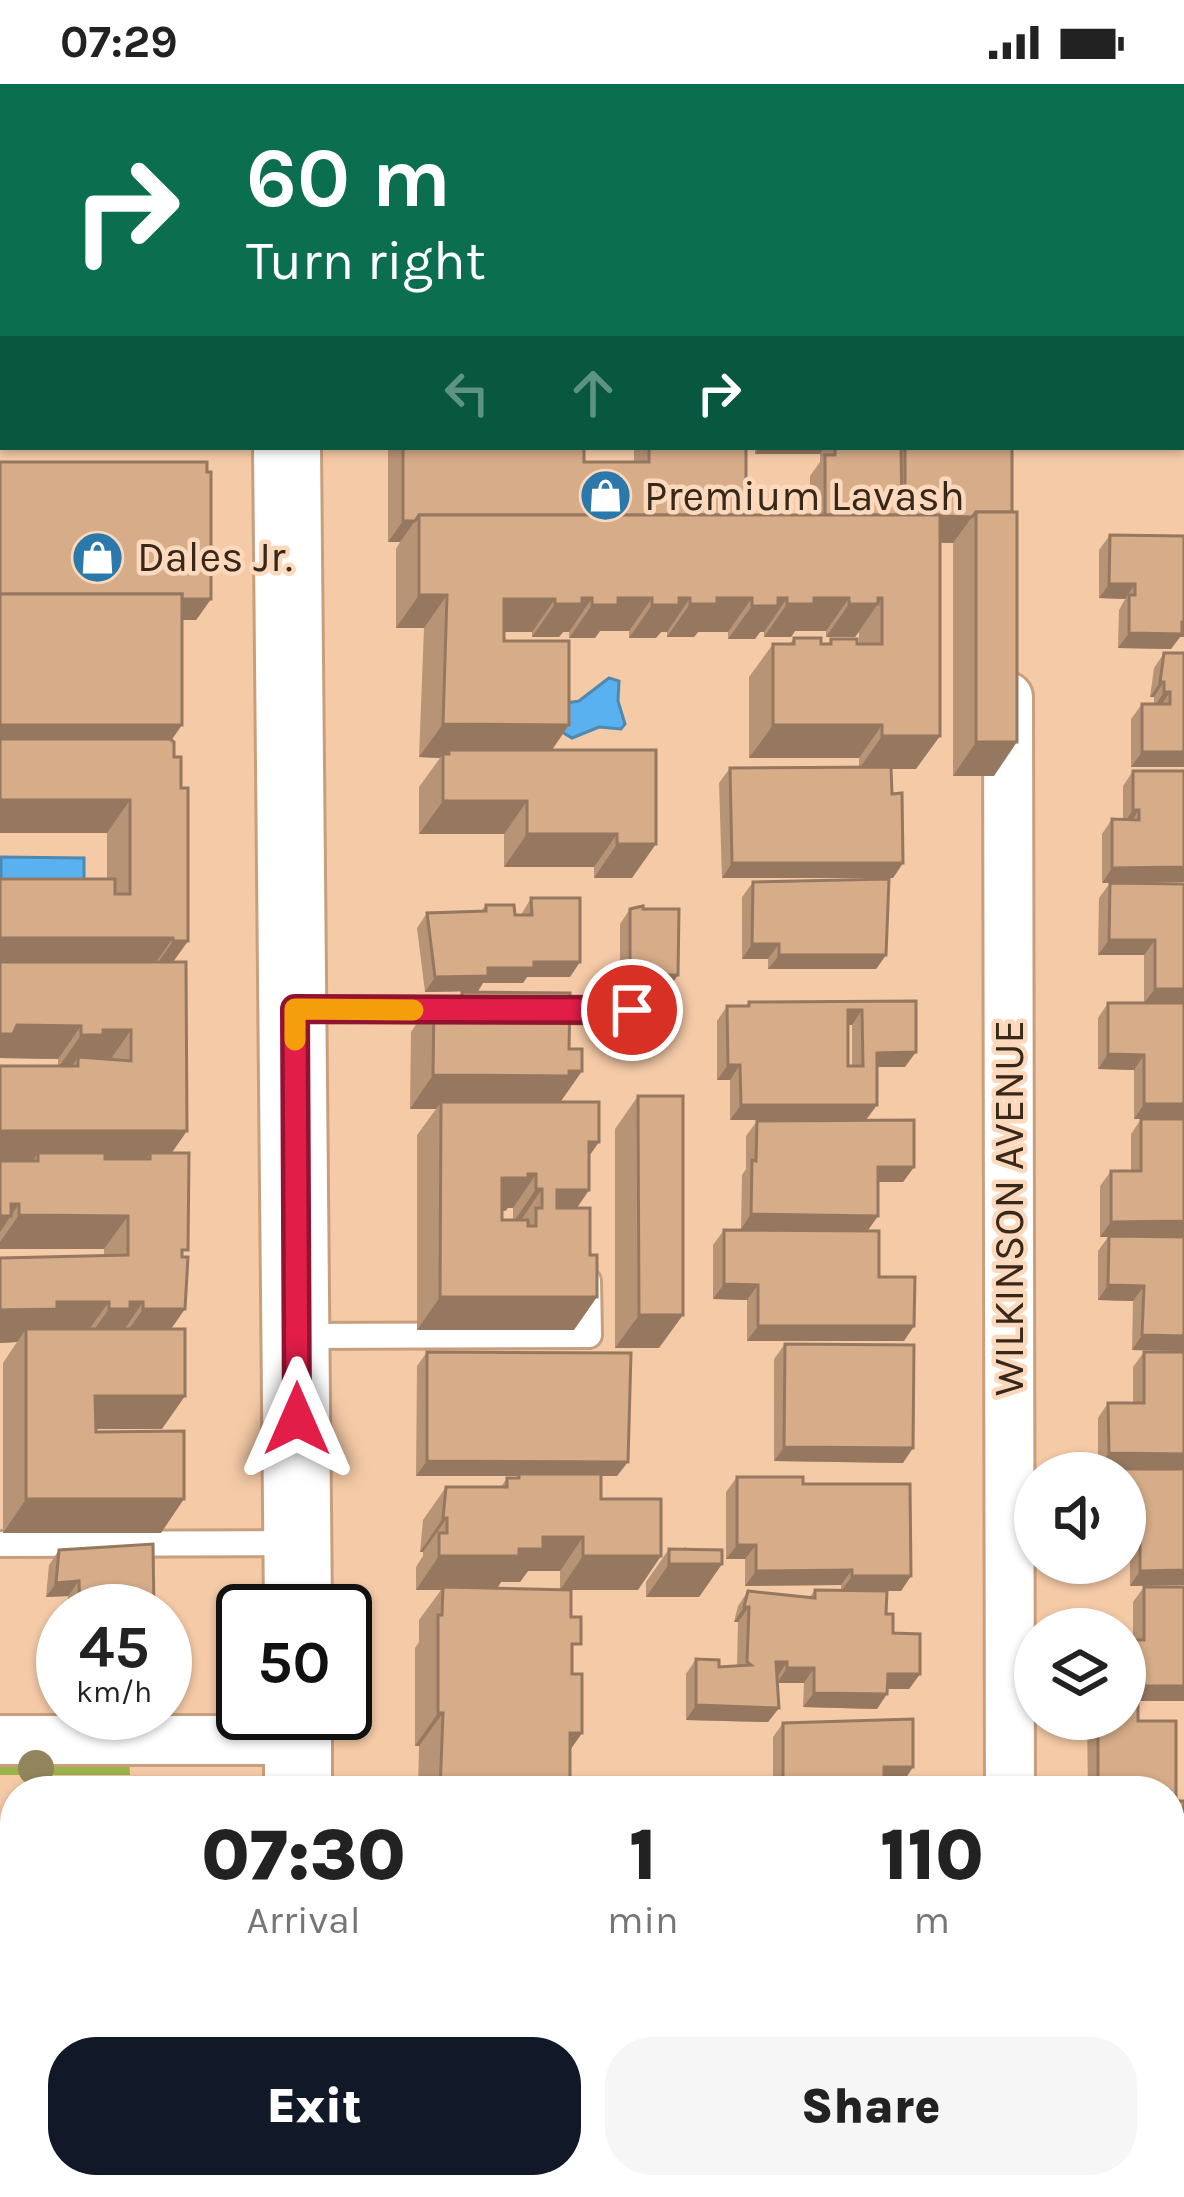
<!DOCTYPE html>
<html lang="en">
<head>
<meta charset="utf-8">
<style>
  :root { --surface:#fff; --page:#f6f6f6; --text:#222; --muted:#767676; --accent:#111827 }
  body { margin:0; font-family:Karla,sans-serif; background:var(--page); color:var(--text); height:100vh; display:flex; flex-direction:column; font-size:45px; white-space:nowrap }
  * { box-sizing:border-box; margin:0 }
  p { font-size:39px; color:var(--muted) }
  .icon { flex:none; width:66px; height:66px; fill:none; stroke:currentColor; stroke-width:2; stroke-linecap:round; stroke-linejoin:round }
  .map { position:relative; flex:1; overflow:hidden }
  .side { position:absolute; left:0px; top:1692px; width:1185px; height:423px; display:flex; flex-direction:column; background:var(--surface); border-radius:48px 48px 0 0; box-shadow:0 3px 9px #0004 }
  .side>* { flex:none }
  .guide { position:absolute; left:0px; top:0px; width:1185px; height:366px; box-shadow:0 3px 9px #0004; background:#0b6e4f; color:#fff; overflow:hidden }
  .controls { position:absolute; left:1014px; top:1368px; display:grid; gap:24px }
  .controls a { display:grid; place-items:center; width:132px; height:132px; border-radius:50%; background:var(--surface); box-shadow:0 3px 9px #0004; font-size:60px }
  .speed { position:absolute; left:36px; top:1500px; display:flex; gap:24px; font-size:60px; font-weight:700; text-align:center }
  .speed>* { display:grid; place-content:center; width:156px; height:156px; border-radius:50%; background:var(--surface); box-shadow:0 3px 9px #0004; line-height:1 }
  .speed small { font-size:30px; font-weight:400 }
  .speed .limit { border:6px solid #111; border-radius:18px; background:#fff; color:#111 }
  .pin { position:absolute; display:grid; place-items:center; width:102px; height:102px; color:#fff; margin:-51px; border:6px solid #fff; border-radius:50%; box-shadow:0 3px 12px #0007 }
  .me { position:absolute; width:132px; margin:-66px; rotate:0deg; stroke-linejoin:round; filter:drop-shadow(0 0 9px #0008) }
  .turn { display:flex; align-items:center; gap:42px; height:252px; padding:0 48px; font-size:54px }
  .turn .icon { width:156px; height:156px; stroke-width:2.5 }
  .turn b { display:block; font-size:84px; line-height:102px }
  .lanes { display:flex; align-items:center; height:114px; padding:0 48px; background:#0003; justify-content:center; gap:60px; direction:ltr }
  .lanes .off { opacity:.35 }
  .eta { display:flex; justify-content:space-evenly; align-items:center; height:204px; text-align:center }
  .eta b { font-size:72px; font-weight:800; line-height:84px }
  .button { display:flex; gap:24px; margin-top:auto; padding:24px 48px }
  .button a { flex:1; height:138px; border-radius:48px; background:var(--accent); color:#fff; font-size:48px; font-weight:800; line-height:138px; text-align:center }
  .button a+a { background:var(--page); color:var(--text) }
  .status { display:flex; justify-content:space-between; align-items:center; height:84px; padding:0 60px; background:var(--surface); direction:ltr }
  .status svg { height:33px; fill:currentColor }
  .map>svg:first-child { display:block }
</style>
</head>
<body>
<div class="status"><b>07:29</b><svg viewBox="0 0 49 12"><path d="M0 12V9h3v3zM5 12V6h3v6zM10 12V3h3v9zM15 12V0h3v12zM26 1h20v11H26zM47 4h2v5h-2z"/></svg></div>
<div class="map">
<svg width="1184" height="2113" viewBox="0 0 1184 2113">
  <rect width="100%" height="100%" fill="#f5caa7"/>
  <path fill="#9ab34a" d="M129 1675 130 1691H0V1678Z"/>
  <g fill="#59b2ef" stroke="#4f89af" stroke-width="3">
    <path d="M609 594 619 597 618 617 625 640 621 645 599 643 572 654 557 645 566 619 579 617Z"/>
    <path d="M1 773 84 774V817H1Z"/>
  </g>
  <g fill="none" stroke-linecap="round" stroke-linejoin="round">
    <defs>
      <g id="lane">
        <path d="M297 925 460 926"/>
        <path d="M537 926 632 927"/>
        <path d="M300 1252 589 1251 588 1197"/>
        <path d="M0 1460 295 1459"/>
      </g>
      <g id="street">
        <path d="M1050 0V3"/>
        <path d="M1008 613 1010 1707"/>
        <path d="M0 1656H298"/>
        <path d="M1170 1813H1184"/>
        <path d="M1008 2113V2100"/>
      </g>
      <g id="secondary">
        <path d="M286 3V0"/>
        <path d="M0 167H3"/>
        <path d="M1182 176H1184"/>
        <path d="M287 363 298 1527"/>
        <path d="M298 1707V1629"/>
        <path d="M298 2100V2113"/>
      </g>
    </defs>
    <use href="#lane" stroke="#c89f7d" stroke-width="30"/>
    <use href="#street" stroke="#c89f7d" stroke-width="54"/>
    <use href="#secondary" stroke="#c89f7d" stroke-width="72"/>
    <use href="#lane" stroke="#fff" stroke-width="24"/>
    <use href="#street" stroke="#fff" stroke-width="48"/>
    <use href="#secondary" stroke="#fff" stroke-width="66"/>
  </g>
  <circle fill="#92855b" cx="36" cy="1684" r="18"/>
  <g fill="#b89476" fill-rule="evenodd">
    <rect x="754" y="0" width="274" height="3"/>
    <path d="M1127 0H1184V33H1182V3H1126Z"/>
    <path d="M388 363H584V378H634V363H746V431H810V392L820 378V370H755V363H1012L994 692H953V459H940L916 685H891L892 710 903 779 893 794H722L719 699 730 684 859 683V674H749V593L773 560H790L794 554 821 560H828L831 555 859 560V548L855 553H826V547H795L791 553H764V548H760L755 555H728V548H698L694 553H667V548H661L656 554H629V547H600L595 554H569V548H563L559 553H532V548H504V557L569 641 552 666H656L632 794H594V783H504V750H419V703L440 674 419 673 424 544H396V465L400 458H388Z"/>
    <path d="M0 378 211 515 196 536H182L172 656 181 704 188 857 173 878 171 1069 182 1173 170 1245 162 1345H95L96 1348 161 1449H3V1279L17 1258 0 1259 104 1172V1165H0V982H58V975L0 974V795H107V749H0Z"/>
    <path d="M1110 451 1180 553 1171 565 1118 564 1119 526 1125 515 1099 514V466Z"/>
    <path d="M1164 569 1184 683H1131V635L1142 620H1154V613H1150L1154 584Z"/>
    <path d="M1133 687H1184L1102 799V750L1112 735 1123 736V702Z"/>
    <path d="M753 798 886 871 876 885H768V875H742V813Z"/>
    <path d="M1110 799 1184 800V1152L1136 1153H1184V1267L1132 1266 1133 1217 1098 1216V1167L1108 1153H1100V1102L1111 1087H1131V1050L1141 1035H1170H1134V986L1098 985V934L1108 919H1144V871H1098L1099 814Z"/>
    <path d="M531 814 570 893H527L523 899H483L478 907 425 908 417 844 427 829 481 827 486 821 515 831H521Z"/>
    <path d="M630 825 668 906H620V840Z"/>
    <path d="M462 908 569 965 582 987 560 1018 589 1072V1106L577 1124 574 1246H417V1051L436 1025H410L411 948 434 915H457ZM508 1124H513V1136H502V1127H505Z"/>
    <path d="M916 917 905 983H877L730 1036V996H717V937L727 922H746L749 918ZM848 941H852V982H848Z"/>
    <path d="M638 1012 659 1264H615V1045Z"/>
    <path d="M757 1037 914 1083 903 1098H878V1132L868 1146 741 1145 742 1091 746 1085V1052Z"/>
    <path d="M724 1146 879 1193 904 1257H747V1216L713 1215V1161Z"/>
    <path d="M785 1260 903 1379 774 1377V1275Z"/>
    <path d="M427 1268 617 1392H601V1415L638 1506H568L572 1590 582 1649 570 1666V1707H418L419 1662H415V1564L419 1558V1536L441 1506H416V1483L423 1472V1468H420L423 1436 446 1403H501L507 1394H516L518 1392H416L417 1282ZM528 1487H560V1505L497 1504 501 1498H520Z"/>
    <path d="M1144 1268 1184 1385 1098 1384V1334L1108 1319H1133V1283Z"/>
    <path d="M1111 1385H1184V1501L1130 1502V1450H1125V1389H1108Z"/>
    <path d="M737 1393 803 1400 911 1492 901 1507H880L893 1549 920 1590 909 1605H887L877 1625 803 1623 804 1599H777L779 1624 768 1638 686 1636V1590L696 1575 719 1583 737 1582 738 1538H734L738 1522 748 1507 810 1513 815 1506H841V1501L745 1502V1475H726V1408Z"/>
    <path d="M685 1463 722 1480 699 1513H646V1498L669 1465H683Z"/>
    <path d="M59 1466 154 1527H69L68 1512 46 1513 49 1481Z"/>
    <path d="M1144 1503 1184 1617 1133 1556V1518Z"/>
    <path d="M1087 1635H1125L1138 1637 1176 1717H1184V1765L1180 1771H1170V1707H1088Z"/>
    <path d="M783 1639 913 1683 903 1698H884V1707H773V1653Z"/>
    <path d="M1177 2018 1184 2083 1170 2084V2028Z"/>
    <path d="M135 2100H193V2104L202 2113H135Z"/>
    <rect x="418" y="2100" width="242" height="13"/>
    <path d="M772 2100H914V2113H773Z"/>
    <path d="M1086 2100H1170L1184 2113H1086Z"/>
  </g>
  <g fill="#967860">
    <path d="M1146 0H1168L1166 3H1144Z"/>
    <path d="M1174 0H1184V33H1182V3H1172Z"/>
    <rect x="0" y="53" width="3" height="21"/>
    <path d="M760 363H824L820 370H755Z"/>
    <path d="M905 431 972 433 953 459 887 457Z"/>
    <path d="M403 437H415L400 458H388Z"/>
    <path d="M1109 500H1135L1125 515 1099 514Z"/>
    <path d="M419 511H447L424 544H396Z"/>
    <path d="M582 514H592L569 548H563L559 553H532L555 520Z"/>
    <path d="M618 514H652L629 547H600L595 554H569L592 521Z"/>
    <path d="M679 514H690L667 548H661L656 554H629L652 521Z"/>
    <path d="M717 514H752L728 548H698L694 553H667L690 520Z"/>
    <path d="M778 514H787L764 548H760L755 555H728L752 522Z"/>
    <path d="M814 514H849L826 547H795L791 553H764L787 520Z"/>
    <path d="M882 514 855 553H826L849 520Z"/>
    <path d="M0 515H211L196 536H0Z"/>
    <path d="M504 515H555L532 548H481Z"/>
    <path d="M1182 538H1184V553H1180L1171 565 1118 564 1129 549Z"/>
    <path d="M1160 598H1164L1154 613H1150Z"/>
    <path d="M1164 608H1170L1160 623H1154Z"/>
    <path d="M443 640 569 641 546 674 449 670V666L444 674 443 670 440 674 419 673Z"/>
    <path d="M0 641H182L159 674H0Z"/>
    <path d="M773 641H882L859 674H749Z"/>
    <path d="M882 652H940L916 685H859Z"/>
    <path d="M976 658H1017L994 692H953Z"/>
    <path d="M1142 668H1184V683H1131Z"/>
    <path d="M0 716H130L107 749H0Z"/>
    <path d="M443 717H527L504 750H419Z"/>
    <path d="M1133 726H1139L1129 741H1123Z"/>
    <path d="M527 750H617L594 783H504Z"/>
    <path d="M617 760H656L632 794H594Z"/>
    <path d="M732 779H903L893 794H722Z"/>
    <path d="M1184 783V798L1102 799 1112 784Z"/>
    <path d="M0 854H173L150 887H0Z"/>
    <path d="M1109 856H1155L1144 871H1098Z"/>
    <path d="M173 857H188L164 890H150Z"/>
    <path d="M752 860H779L768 875H742Z"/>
    <path d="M779 871H886L876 885H768Z"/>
    <path d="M534 878H580L570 893H527L523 899H483L478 907 425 908 435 893Z"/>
    <path d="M630 891H678L668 906H620Z"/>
    <path d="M1155 905H1184V919H1144Z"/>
    <path d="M848 926H862L852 941H838Z"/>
    <path d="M17 941 81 942 58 975 0 974V950Z"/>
    <path d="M103 946H131L108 979 78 982V973L71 984H58L81 951Z"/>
    <path d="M916 968 905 983H866L877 969Z"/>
    <path d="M1108 970 1144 971 1134 986 1098 985Z"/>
    <path d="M728 981H740L730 996H717Z"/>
    <path d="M582 987 559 1020 441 1018 436 1025H410L433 991Z"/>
    <path d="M1144 1020H1184V1035H1134Z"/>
    <path d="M741 1021H877L866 1036H730Z"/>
    <path d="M0 1047H187L164 1080 150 1075V1069L142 1080 38 1077V1069L31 1080H0Z"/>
    <path d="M589 1058H599L576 1091Z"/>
    <path d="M878 1083H914L903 1098H868Z"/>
    <path d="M536 1090 513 1124H508L505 1127H479L502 1094Z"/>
    <path d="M536 1105H542L519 1139H513Z"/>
    <path d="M557 1106H589L566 1139 536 1136Z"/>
    <path d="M11 1120H19L0 1148V1132Z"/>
    <path d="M751 1130 878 1132 868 1146 741 1145Z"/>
    <path d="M19 1131 128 1132 104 1165H0V1158Z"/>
    <path d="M1184 1137V1152L1100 1153 1111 1138Z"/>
    <path d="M724 1200 758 1201 747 1216 713 1215Z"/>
    <path d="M1108 1201 1144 1202 1133 1217 1098 1216Z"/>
    <path d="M440 1213H597L574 1246H417Z"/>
    <path d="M57 1218H109L85 1251 26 1245 17 1258 0 1259V1226Z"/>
    <path d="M130 1218H143L120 1252 85 1258 109 1225Z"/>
    <path d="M143 1225H185L162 1258H120Z"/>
    <path d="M639 1231H683L659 1264H615Z"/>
    <path d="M758 1242H914L904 1257H747Z"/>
    <path d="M1142 1251 1184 1252V1267L1132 1266Z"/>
    <path d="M95 1312H185L162 1345H72Z"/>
    <path d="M784 1363 913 1364 903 1379 774 1377Z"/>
    <path d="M1109 1369 1184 1370V1385L1098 1384Z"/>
    <path d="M427 1377 628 1378 617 1392H416Z"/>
    <path d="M26 1415H184L161 1449H3Z"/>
    <path d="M443 1434H447L423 1468H420Z"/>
    <path d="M1125 1435H1140L1130 1450H1125Z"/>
    <path d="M543 1453H583L560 1487H528L520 1498H501L496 1506H416L439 1472 519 1465Z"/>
    <path d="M737 1461H756L745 1475H726Z"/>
    <path d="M583 1472H661L638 1506H560Z"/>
    <path d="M669 1480H722L699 1513H646Z"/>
    <path d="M852 1486 841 1501 745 1502 756 1487Z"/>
    <path d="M1184 1486V1501L1130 1502 1140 1487Z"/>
    <path d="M852 1492H911L901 1507H841Z"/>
    <path d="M79 1497 68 1512 46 1513 56 1499Z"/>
    <path d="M744 1523H749L738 1538H734Z"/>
    <path d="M776 1578H787L777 1593Z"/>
    <path d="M787 1584H814L804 1599H777Z"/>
    <path d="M888 1590H920L909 1605H878Z"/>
    <rect x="1125" y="1602" width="59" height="15"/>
    <path d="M814 1609 887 1610 877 1625 803 1623Z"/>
    <path d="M696 1621 779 1624 768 1638 686 1636Z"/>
    <path d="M438 1629H443L419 1662H415Z"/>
    <path d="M570 1649H582L559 1682Z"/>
    <path d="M884 1683H913L903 1698H874Z"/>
    <path d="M783 1701H805L801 1707H779Z"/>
    <path d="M1170 1756H1184V1765L1180 1771H1170Z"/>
    <path d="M1 1873H15V1888H0Z"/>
    <path d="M1179 1938H1184V1954L1170 1953Z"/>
    <path d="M1177 2069H1184V2083L1170 2084V2079Z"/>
    <path d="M98 2100H120L113 2110 91 2111Z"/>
  </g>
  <g fill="#d6ac89" stroke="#967860" stroke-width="3" fill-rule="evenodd">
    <path d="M0 0H197L196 3H3V53H0Z"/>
    <rect x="769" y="0" width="86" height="3"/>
    <rect x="860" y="0" width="168" height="3"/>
    <rect x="1182" y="265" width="2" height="75"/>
    <path d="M403 363H584V378H649V363H746V431H419L415 437H403Z"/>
    <path d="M835 363H901L902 431H825V371H835Z"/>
    <path d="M905 363H1012V428H976L972 433 905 431Z"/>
    <path d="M0 378H207V388H211V515H182V510H0Z"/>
    <rect x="976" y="428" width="41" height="230"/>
    <path d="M419 431H940V652H882V641H773V560H794V554H821V560H831V555H857V560H882V514H878V520H849V514H814V520H787V514H778V522H752V514H717V520H690V514H679V521H652V514H618V521H592V514H582V520H555V515H504V557H569V641L443 640 447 511H419Z"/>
    <path d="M1110 451 1184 452V538H1182V550L1129 549V511H1135V500H1109Z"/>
    <rect x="0" y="510" width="182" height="131"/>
    <path d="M1164 569H1184V668H1142V620H1170V608H1164V598H1160Z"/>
    <path d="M0 655H170L174 658V673H181V704H188V857H173V854H0V795H115V810H130V716H0Z"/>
    <path d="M449 666H656V760H617V750H527V717H443V670H449Z"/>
    <path d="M891 683 892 710 902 709 903 779H732L730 684Z"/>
    <path d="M1133 687H1184V783L1112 784V735L1139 736V726H1133Z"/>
    <path d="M889 795 886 871H779V860H752L753 798Z"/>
    <path d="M1110 799 1184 800V905H1155V856H1109Z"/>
    <path d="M531 814H580V878H534V884H488V892L435 893 427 829 486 827V821H514L515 831H532Z"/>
    <path d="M643 822V825H679L678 891H630V825Z"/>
    <path d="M0 878H186L187 1047H0V982H78V973L131 977V946H103V951H81V942L17 941 13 950H0Z"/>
    <path d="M462 908 570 909 569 965H582V987H569V992L433 991 434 915H462Z"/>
    <path d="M916 917V968L877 969V1021H741L740 981H728L727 922H749V918ZM848 926H862L863 982H848Z"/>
    <path d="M1108 919H1184V1020H1144V971L1108 970Z"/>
    <path d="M638 1012H683V1231H639Z"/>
    <path d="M441 1018H599V1058H589V1106H557V1124H590V1171H597V1213H440ZM528 1090H536V1105H542V1124H536V1142H528V1136H502V1094H528Z"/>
    <path d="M1141 1035H1184V1137L1111 1138V1087H1141Z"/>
    <path d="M914 1036V1083H878V1132L751 1130 752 1076 756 1077 757 1037Z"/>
    <path d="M38 1069H105V1075H150V1069H189L188 1166H182V1173H188L185 1225H143V1218H130V1225H109V1218H57V1225L0 1226V1174L128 1171V1132L19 1131V1120H11V1132H0V1077H38Z"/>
    <path d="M724 1146 879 1147V1193H915L914 1242H758V1201L724 1200Z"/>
    <path d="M1109 1152 1184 1153V1252L1142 1251 1144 1202 1108 1201Z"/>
    <path d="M26 1245H185V1312H95L96 1348 184 1347V1415H26Z"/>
    <path d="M785 1260 914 1261 913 1364 784 1363Z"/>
    <path d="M427 1268 631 1269 628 1378 427 1377Z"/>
    <path d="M1144 1268H1184V1370L1109 1369 1108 1319H1144Z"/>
    <path d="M1111 1385H1184V1486L1140 1487V1435H1125V1389H1111Z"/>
    <path d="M519 1390H601V1415H661V1472H583V1453H543V1465H519V1472H439V1449H447V1434H443L446 1403H507V1394H519Z"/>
    <path d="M737 1393H803V1400H910L911 1492H852V1486L756 1487V1461H737Z"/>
    <path d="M153 1460 154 1527H80L79 1497 56 1499 59 1466Z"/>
    <path d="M669 1465 722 1466V1480H669Z"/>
    <path d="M443 1503 571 1506V1533H581V1560H572V1590H582V1649H570V1707H440L443 1629H438V1531H442Z"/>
    <path d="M1144 1503H1184V1602H1125V1556H1144Z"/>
    <path d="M815 1506 887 1507 886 1530H893V1549L920 1550V1590H888L887 1610 814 1609V1584H787V1578H776L779 1624 696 1621V1575L719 1576V1583L751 1581 747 1578 749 1523H744L748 1507 815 1514Z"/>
    <path d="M1125 1617H1138V1637H1176V1717H1184V1756H1170V1707H1098V1635H1125Z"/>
    <path d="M913 1635V1683H884V1707H805V1701H783V1639Z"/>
    <path d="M0 1741 1 1771H15V1873H1Z"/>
    <path d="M1170 1899H1184V1938H1179L1178 1997 1170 2006Z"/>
    <rect x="1177" y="2018" width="7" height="51"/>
    <path d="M1170 2084H1184V2113H1096V2100H1170Z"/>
    <path d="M0 2086 15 2087V2100H31V2108L63 2109V2113H0Z"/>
    <path d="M146 2100H193V2104H202V2113H146Z"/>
    <rect x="440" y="2100" width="220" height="13"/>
    <rect x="783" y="2100" width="131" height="13"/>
  </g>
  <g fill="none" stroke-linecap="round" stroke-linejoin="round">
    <defs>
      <path id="route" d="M297 1335 295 925 632 926"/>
    </defs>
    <use href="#route" stroke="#92132f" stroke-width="30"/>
    <use href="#route" stroke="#e11d48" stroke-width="21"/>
    <path stroke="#f59e0b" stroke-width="21" d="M295 956V925L413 926"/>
  </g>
  <defs>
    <symbol id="shop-disc" viewBox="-11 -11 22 22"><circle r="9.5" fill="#2b79ab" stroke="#fcd9bd"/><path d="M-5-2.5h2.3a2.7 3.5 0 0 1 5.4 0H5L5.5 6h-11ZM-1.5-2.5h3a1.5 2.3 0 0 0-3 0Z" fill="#fff"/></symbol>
  </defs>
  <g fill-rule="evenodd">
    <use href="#shop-disc" x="576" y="382" width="59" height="59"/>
    <use href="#shop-disc" x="68" y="444" width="59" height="59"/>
  </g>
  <g text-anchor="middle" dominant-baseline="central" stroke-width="9" stroke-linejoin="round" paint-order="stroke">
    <g font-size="42" fill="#38281a" stroke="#fcd9bd" text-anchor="start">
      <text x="644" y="412">Premium Lavash</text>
      <text x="137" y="473">Dales Jr.</text>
    </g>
    <g font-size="42" fill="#38281a" stroke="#fcd9bd">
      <text transform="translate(1009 1124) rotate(-90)">WILKINSON AVENUE</text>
    </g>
  </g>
</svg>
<div class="controls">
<a><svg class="icon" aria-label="sound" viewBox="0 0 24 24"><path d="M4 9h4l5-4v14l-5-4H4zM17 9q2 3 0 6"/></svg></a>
<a><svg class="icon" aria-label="layers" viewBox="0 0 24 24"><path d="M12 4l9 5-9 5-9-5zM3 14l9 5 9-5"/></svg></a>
</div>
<div class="speed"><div>45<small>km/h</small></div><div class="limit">50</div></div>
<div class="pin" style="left:632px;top:926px;background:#d93025"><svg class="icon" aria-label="arrive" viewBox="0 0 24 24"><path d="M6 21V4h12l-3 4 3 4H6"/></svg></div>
<svg class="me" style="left:297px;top:1335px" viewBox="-20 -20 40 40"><path d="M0-17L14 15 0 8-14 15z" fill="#e11d48" stroke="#fff" stroke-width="4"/></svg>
<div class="guide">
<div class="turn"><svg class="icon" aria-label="right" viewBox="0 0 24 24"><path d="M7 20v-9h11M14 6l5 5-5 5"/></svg><div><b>60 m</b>Turn right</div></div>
<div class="lanes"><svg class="icon off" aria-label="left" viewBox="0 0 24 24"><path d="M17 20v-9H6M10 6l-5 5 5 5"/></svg><svg class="icon off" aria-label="ahead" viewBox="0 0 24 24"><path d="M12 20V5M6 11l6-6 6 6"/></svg><svg class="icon" aria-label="right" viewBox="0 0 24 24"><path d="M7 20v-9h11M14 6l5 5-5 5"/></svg></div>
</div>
<section class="side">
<div class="eta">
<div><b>07:30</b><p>Arrival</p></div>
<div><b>1</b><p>min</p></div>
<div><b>110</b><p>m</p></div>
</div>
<div class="button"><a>Exit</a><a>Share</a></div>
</section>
</div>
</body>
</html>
